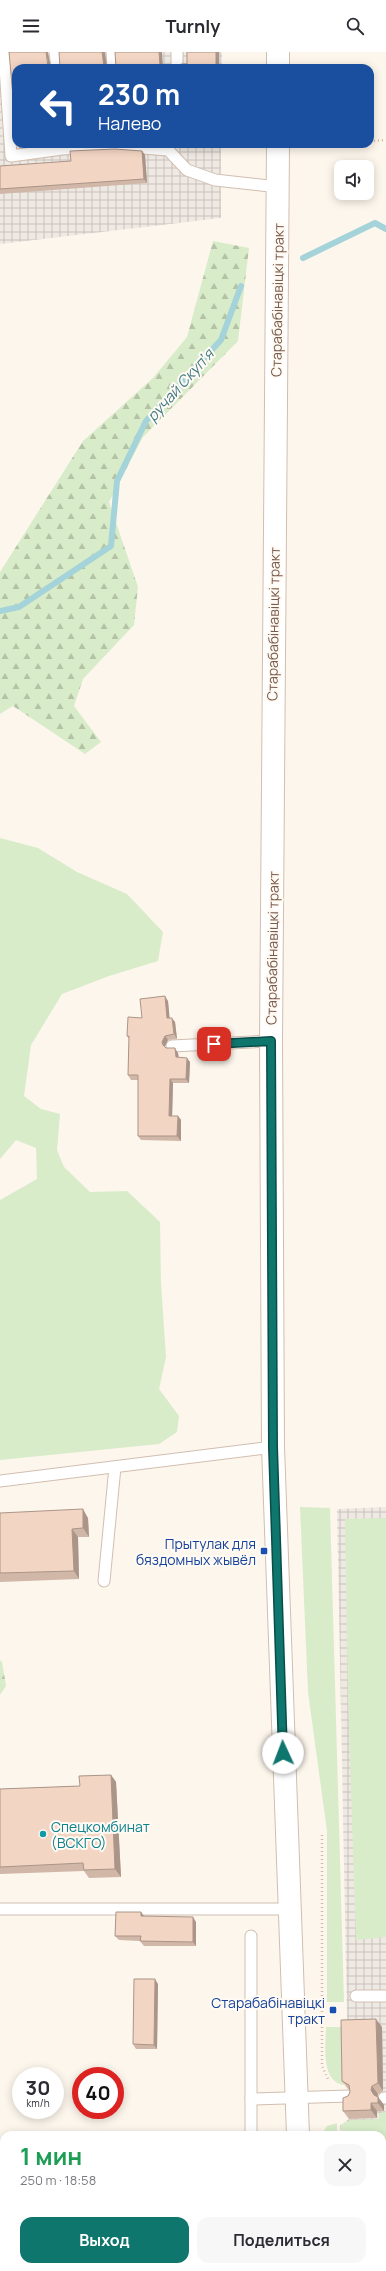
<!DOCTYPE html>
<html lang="ru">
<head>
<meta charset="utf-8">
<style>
  :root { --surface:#fff; --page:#f7f7f7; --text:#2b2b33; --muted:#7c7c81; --accent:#0f766e }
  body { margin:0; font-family:Manrope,sans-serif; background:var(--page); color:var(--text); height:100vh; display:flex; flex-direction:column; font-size:15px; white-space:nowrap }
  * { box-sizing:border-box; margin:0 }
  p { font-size:13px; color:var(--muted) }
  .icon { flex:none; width:22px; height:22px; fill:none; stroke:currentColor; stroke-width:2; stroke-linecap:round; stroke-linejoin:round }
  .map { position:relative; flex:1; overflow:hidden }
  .panel { position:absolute; left:0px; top:2079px; width:386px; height:140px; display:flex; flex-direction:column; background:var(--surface); border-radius:12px 12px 0 0; box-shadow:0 2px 10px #0003 }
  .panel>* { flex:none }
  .top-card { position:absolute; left:12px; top:12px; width:362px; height:84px; border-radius:12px; box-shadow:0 2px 10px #0003; background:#1a4fa0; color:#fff; overflow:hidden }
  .buttons { position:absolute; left:334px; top:108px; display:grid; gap:8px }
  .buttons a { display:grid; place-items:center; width:40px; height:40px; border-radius:8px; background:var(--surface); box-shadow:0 2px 10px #0003; font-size:20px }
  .speed { position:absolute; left:12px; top:2015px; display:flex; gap:8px; font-size:20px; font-weight:700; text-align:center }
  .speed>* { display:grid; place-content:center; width:52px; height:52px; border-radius:50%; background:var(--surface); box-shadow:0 2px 10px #0003; line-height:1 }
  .speed small { font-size:10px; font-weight:400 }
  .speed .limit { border:6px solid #d22; background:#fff; color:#111 }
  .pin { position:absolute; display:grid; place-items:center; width:34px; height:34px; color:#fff; margin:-17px; border-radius:8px; box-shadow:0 2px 6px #0006 }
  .me { position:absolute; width:44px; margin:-22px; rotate:358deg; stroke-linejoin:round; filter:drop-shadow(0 0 3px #0008) }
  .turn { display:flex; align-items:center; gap:14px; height:84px; padding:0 20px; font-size:18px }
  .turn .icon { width:52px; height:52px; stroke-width:2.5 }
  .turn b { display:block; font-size:28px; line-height:34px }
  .round { display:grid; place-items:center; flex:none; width:42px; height:42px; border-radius:12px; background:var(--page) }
  .head { display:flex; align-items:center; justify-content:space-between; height:68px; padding:0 20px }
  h1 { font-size:24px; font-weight:700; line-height:30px; color:#1e9e55 }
  .cta { display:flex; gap:8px; margin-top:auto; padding:8px 20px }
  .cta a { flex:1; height:46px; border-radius:12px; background:var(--accent); color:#fff; font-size:16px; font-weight:700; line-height:46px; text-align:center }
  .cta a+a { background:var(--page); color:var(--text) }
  header { display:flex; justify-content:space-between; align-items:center; height:52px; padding:0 20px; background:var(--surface); font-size:18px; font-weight:700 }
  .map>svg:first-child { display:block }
</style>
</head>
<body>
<header><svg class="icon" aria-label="menu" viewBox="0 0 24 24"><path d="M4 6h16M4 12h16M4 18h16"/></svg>Turnly<svg class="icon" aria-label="search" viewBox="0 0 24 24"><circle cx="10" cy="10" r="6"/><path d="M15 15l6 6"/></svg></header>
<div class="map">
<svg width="386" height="2219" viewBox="0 0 386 2219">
  <defs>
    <pattern id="industrial-grid" width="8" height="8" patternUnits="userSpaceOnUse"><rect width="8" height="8" fill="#efe9e4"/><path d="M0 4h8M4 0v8" fill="none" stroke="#c7c0bb"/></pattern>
    <pattern id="forest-firs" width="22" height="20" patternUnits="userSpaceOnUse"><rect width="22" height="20" fill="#d8ecc9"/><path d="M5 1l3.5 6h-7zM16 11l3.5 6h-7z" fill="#b4c2a5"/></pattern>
  </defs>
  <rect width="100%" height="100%" fill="#fdf6ec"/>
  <g fill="url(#industrial-grid)">
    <path d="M0 0H222V16H16V92H221V166L0 192Z"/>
    <path d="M386 1455V2219H346L345 2215H382V2083H341L340 2073 349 2067 337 1457Z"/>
  </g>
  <g fill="#d8ecc9">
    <path d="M0 786 38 796 77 820 127 842 163 880 158 909 109 924 62 942 31 993 24 1044 41 1057 60 1062 57 1098 64 1115 90 1140 127 1139 160 1170 161 1231 166 1305 159 1337 179 1364 177 1380 159 1392 0 1408V1148L37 1127 36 1096 16 1088 0 1107Z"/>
    <path d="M300 1455 330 1456 344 1950H327V1779L308 1640Z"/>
    <path d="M386 1466V1885L356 1888 348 1648 345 1467Z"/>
    <path d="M326 1975H342L344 2033C320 2029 326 1993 326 1975Z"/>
    <path d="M386 2060V2093H382V2083H342L341 2073 350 2068 379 2067V2061Z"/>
    <path d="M337 2071V2083H321L327 2074Z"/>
  </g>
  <g fill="url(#forest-firs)">
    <path d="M213 189 249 196 238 289 143 385 109 450 138 535 134 573 83 627 74 654 101 690 85 702 13 654 0 662V520L83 389 153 326 187 285Z"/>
    <path d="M0 1608 2 1610 6 1634 0 1643Z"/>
  </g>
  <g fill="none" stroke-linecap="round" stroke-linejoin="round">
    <g stroke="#a5d3da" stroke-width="6">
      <path d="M303 206 375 171 386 177"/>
      <path d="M0 559 19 555 111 494 117 429 146 369 221 288 241 234"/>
    </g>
    <defs>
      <g id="service">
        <path d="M4 0 11 104 62 97 118 94"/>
        <path d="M55 0 57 16"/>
        <path d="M112 0 113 16"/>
        <path d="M177 0V16"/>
        <path d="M118 92V94L168 98 187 118 215 128 278 135"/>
        <path d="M172 994 271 989"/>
        <path d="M0 1429 273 1395"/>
        <path d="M104 1529 115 1415"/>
        <path d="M0 1857H288"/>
        <path d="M251 1884V2083"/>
        <path d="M356 1944H386"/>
        <path d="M384 2046H386"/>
        <path d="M251 2047 348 2044 349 2047"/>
      </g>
      <g id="tertiary">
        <path d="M278 0V16"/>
        <path d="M278 92 271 989 273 1395 298 2083"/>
        <path d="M301 2215V2219"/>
      </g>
    </defs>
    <use href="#service" stroke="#d1beb0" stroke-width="13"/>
    <use href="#tertiary" stroke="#d1beb0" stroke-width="24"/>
    <g stroke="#d9b8a5" stroke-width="2.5" stroke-dasharray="1 3" stroke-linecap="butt">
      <path d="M370 89 386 88"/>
      <path d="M322 1783V2014L329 2029"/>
    </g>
    <use href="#service" stroke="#fff" stroke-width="11"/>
    <use href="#tertiary" stroke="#fff" stroke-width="22"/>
  </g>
  <g fill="#d1b7a8">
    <path d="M189 92H218V93H190Z"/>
    <path d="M142 99 145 103 147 131 0 142V114L71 109Z"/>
    <path d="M168 949 169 966 175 970 177 987 168 988 165 994V995L178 1001 179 1006 190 1010 189 1031H173L172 1064H178L181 1068V1089L141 1088 138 1084V1028H131L128 1023 129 987 127 984 142 966Z"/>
    <path d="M0 1461 88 1466 89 1485H78L79 1527 0 1530Z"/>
    <path d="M111 1723 116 1730 121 1825 89 1826 84 1819 0 1822V1737L80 1734Z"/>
    <path d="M141 1860 144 1865 196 1870V1894H144L140 1889 119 1888 115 1884Z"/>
    <path d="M158 1932 157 1997H136L133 1992Z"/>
    <path d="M382 1975 383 2039 378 2042V2045L384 2053V2059H377V2066L349 2067 343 2059 348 2044 350 2040V2038L348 2037 342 2029Z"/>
  </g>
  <g fill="#aa9588">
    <path d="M46 0H48V1L51 16H49Z"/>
    <path d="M102 0H105L107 16H105L104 15Z"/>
    <path d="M159 0H162L163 16 160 13Z"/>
    <rect x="216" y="0" width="3" height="16"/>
    <path d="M142 99 145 103 147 131 144 127Z"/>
    <path d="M165 944 168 949 170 970 167 966Z"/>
    <path d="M172 966 175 970 177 987 174 982Z"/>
    <path d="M165 984 168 988 165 994 166 997 163 993 162 990Z"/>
    <path d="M175 996 178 1001 179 1010 176 1005Z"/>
    <path d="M187 1006 190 1010 189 1031 186 1027Z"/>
    <path d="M170 1027 173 1031 172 1068 169 1064Z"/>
    <path d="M178 1064 181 1068V1089L177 1084Z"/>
    <path d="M83 1457 88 1466 89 1485 83 1476Z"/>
    <path d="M72 1477 78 1485 79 1527 74 1519Z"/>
    <path d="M111 1723 116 1730 121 1825 115 1817Z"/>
    <path d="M141 1860 144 1864V1869L141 1864Z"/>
    <path d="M193 1865 196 1870V1894L193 1890Z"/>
    <path d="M155 1927 158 1932 157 1997 154 1993Z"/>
    <path d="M376 1967 382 1975 383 2039 378 2031Z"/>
    <path d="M372 2034 378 2042 377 2046 378 2045 384 2053V2059L378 2051 371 2038Z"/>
    <path d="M371 2051 377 2059V2066L371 2058Z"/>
  </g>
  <g fill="#f3d5c3" stroke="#aa9588">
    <path d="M9 0H46L48 15 49 16H16V77Z"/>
    <path d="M59 0H102L104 15 106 16H58L60 15Z"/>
    <path d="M115 0H159L160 13H167L169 16H114L116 15Z"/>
    <path d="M187 0H216V16H177L181 12H187Z"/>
    <path d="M115 97 142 99 144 127 0 137V114L71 109 70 99Z"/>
    <path d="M165 944 167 966H172L174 982 165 984 162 990 163 993 166 996H175L176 1005 187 1006 186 1027H170L169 1064H178L177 1084H138V1023H128L129 984H127L128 965 142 966 140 947Z"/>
    <path d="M83 1457V1476L72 1477 74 1519 0 1521V1461Z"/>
    <path d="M111 1723 115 1817 84 1818 83 1811 0 1815V1737L80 1734 79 1724Z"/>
    <path d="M116 1860H141V1864L193 1865V1890L140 1889 141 1884H115Z"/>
    <path d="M134 1927H155L154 1993 133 1992Z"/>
    <path d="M376 1967 378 2031 372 2034 371 2038 374 2043 378 2045V2051H371V2058L343 2059V2046L348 2044 350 2040 349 2033 342 2029 341 1968Z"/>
  </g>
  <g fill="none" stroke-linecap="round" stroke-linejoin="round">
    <defs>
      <path id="route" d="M214 992 271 989 273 1395 283 1701"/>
    </defs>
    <use href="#route" stroke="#0a4d48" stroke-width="10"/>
    <use href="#route" stroke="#0f766e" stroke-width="7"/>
  </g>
  <g fill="#1a4fb4" stroke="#fffaf3" stroke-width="1.5">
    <rect x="260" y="1495" width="8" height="8" rx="2"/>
    <rect x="329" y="1954" width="8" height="8" rx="2"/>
  </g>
  <circle fill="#0f9aa8" stroke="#fffaf3" stroke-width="1.5" cx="43" cy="1782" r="4"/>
  <g text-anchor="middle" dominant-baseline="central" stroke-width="4" stroke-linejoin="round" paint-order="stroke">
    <g font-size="14" fill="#7a5c4d" stroke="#fffaf3">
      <text transform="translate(277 248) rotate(-89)">Старабабінавіцкі тракт</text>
      <text transform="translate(273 572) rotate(-89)">Старабабінавіцкі тракт</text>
      <text transform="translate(272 896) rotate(-89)">Старабабінавіцкі тракт</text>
    </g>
    <g font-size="14" fill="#164399" stroke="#fffaf3" text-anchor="end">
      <text x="256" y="1491">Прытулак для<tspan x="256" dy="16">бяздомных жывёл</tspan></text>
      <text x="325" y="1950">Старабабінавіцкі<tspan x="325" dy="16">тракт</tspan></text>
    </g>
    <g font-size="14" fill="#0d838f" stroke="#fffaf3" text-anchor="start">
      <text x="51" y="1774">Спецкомбинат<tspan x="51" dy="16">(ВСКГО)</tspan></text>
    </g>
    <g font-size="15" font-style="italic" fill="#437c86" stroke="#fffaf3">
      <text transform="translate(180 333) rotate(-48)">ручай Скупʼя</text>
    </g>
  </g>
</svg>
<div class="buttons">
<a><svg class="icon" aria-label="sound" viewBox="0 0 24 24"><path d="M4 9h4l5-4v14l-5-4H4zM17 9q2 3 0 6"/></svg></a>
</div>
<div class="speed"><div>30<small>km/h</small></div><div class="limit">40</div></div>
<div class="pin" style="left:214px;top:992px;background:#d93025"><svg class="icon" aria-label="arrive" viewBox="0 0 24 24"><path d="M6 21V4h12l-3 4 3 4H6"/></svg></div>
<svg class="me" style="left:283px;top:1701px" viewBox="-20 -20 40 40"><circle r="19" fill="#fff"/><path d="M0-13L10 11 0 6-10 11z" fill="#0f766e"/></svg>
<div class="top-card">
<div class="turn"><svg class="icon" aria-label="left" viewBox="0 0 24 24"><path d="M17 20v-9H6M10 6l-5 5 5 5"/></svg><div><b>230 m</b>Налево</div></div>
</div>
<section class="panel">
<div class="head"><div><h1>1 мин</h1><p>250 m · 18:58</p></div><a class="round"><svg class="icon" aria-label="close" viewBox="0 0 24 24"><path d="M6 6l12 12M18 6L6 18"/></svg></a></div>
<div class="cta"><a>Выход</a><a>Поделиться</a></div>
</section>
</div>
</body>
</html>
